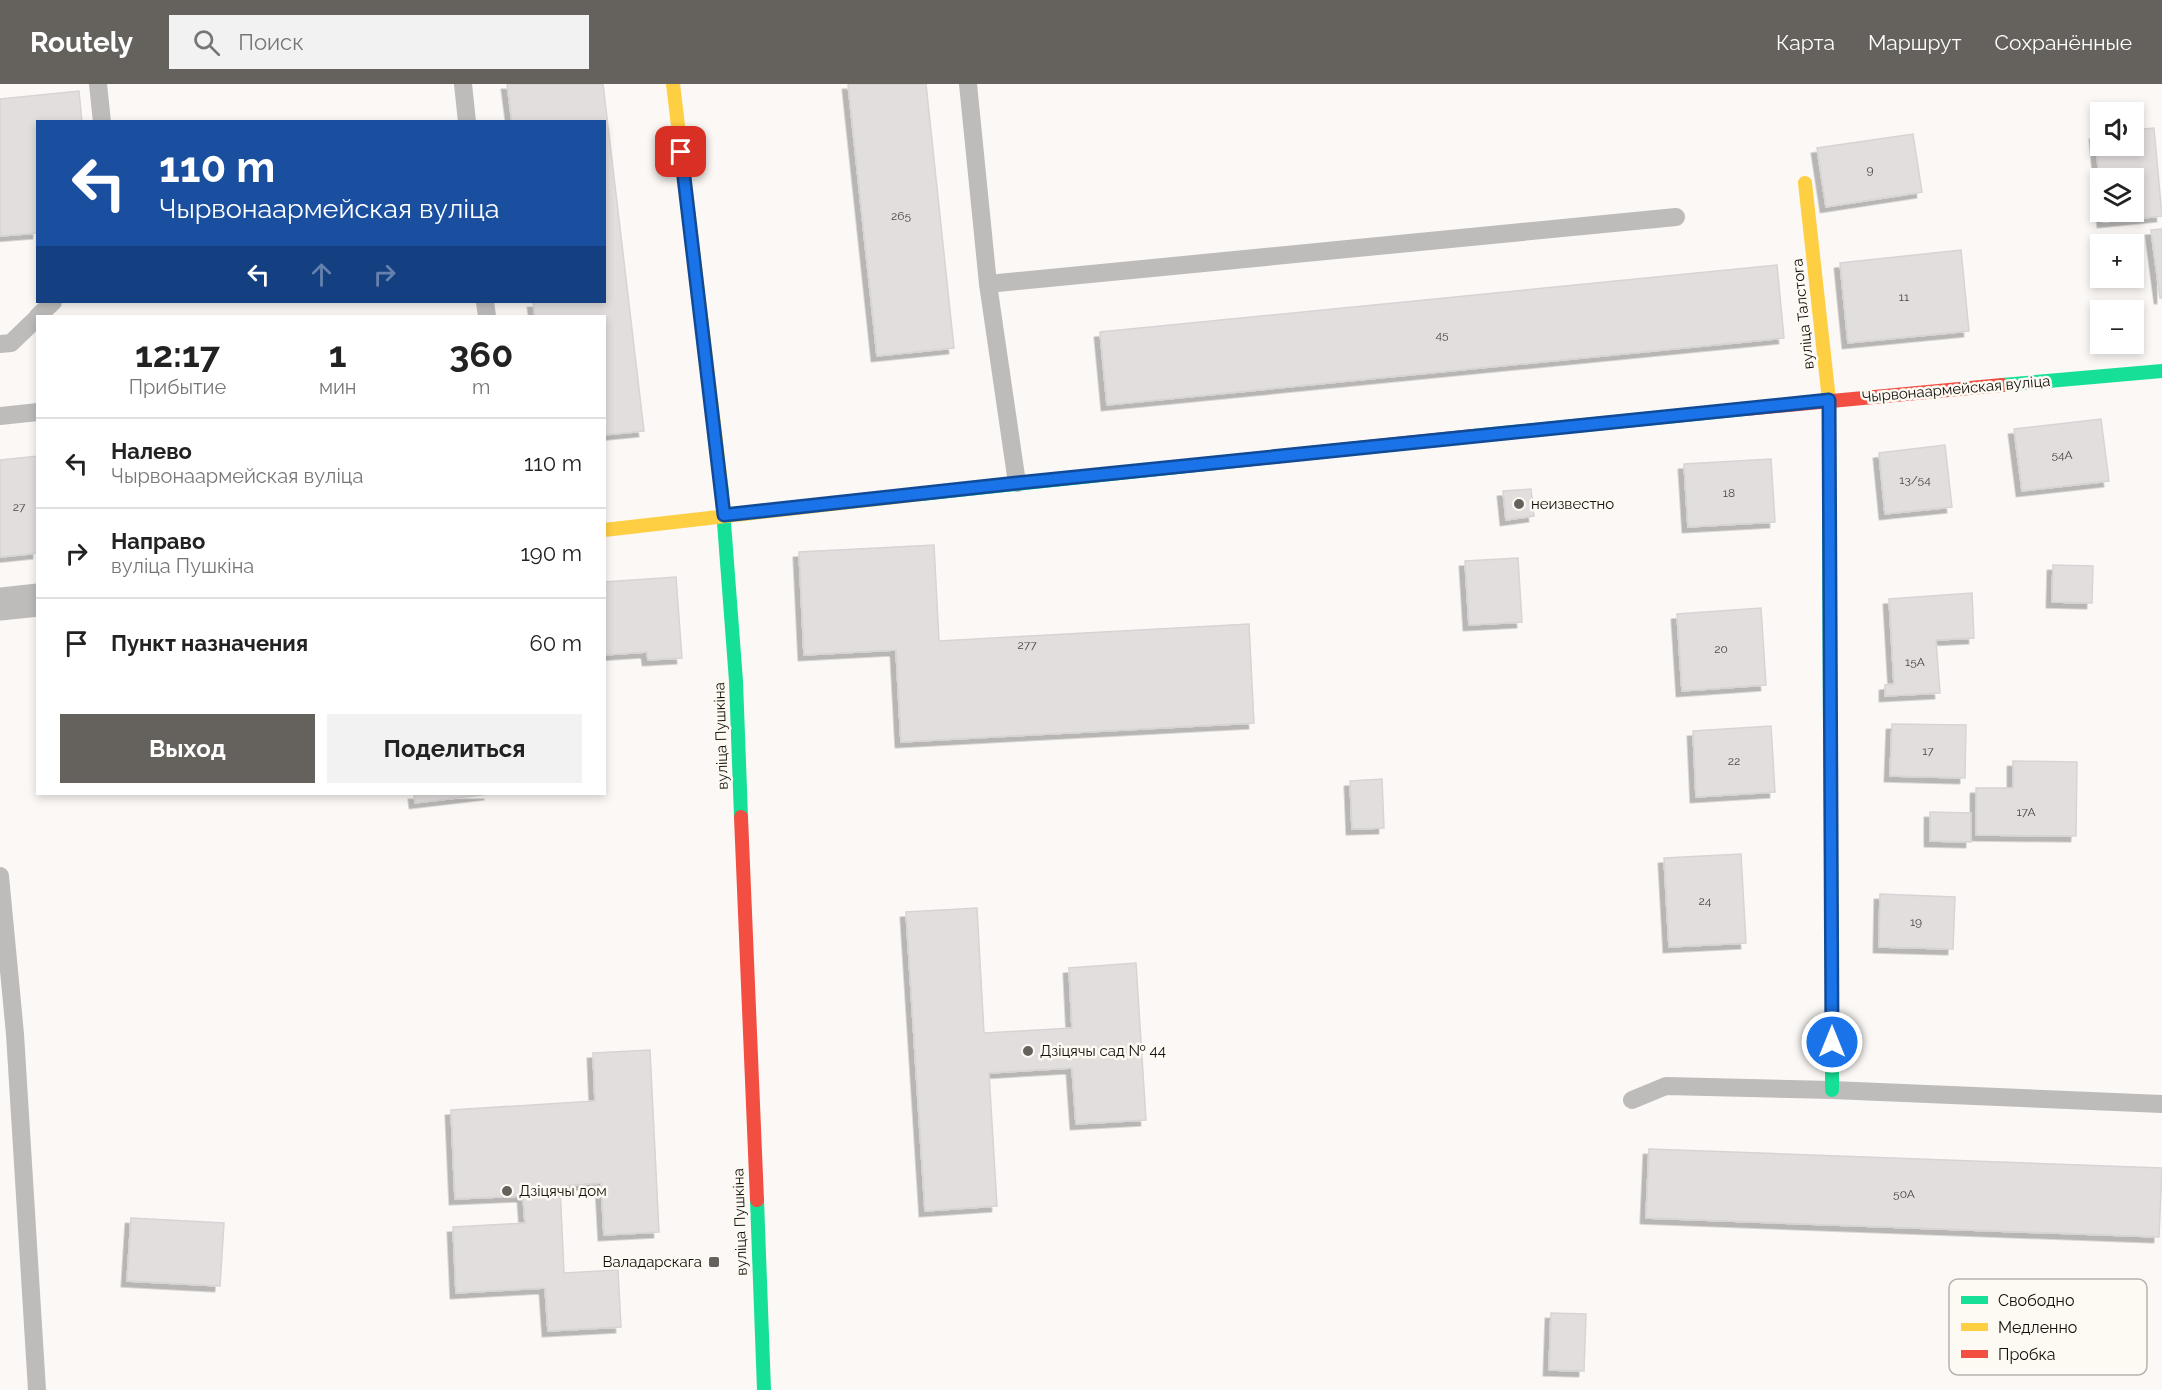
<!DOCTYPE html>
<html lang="ru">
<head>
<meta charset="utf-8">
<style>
  :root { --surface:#fff; --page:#f2f2f2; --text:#222; --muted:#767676; --line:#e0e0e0; --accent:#65625d }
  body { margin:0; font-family:Raleway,sans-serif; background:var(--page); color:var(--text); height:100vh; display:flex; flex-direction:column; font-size:22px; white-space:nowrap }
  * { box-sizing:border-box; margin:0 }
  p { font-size:20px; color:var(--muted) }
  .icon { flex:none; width:33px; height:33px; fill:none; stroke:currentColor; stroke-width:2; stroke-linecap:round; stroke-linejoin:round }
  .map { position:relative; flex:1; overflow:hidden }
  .side { position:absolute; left:36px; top:231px; width:570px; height:480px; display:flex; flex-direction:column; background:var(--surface); border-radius:0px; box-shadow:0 3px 9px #0003 }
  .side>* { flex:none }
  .hud { position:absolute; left:36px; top:36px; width:570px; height:183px; border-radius:0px; box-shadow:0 3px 9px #0003; background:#1a4fa0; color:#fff; overflow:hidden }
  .controls { position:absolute; left:2090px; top:18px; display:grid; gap:12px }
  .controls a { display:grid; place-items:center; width:54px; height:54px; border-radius:0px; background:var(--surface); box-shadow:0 3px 9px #0003; font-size:30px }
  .pin { position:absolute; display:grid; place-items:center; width:51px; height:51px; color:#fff; margin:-26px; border-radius:12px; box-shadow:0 3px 9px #0006 }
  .me { position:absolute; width:66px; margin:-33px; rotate:0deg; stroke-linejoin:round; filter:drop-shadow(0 0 4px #0008) }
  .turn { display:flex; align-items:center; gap:21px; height:126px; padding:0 24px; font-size:27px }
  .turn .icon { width:78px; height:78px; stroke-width:2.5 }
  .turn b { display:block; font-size:42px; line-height:51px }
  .lanes { display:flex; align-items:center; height:57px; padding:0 24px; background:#0003; justify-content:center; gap:30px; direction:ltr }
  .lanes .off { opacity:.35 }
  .eta { display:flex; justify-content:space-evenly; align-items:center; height:102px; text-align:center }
  .eta b { font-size:36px; font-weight:700; line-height:42px }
  .cta { display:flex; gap:12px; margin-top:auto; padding:12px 24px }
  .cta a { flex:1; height:69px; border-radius:0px; background:var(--accent); color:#fff; font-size:24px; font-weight:700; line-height:69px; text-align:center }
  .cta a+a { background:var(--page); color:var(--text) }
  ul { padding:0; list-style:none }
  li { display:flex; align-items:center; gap:18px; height:90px; padding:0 24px; border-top:2px solid var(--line) }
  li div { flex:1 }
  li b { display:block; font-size:22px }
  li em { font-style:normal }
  header { display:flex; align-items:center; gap:36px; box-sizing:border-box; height:84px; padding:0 30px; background:var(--accent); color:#fff }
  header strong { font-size:28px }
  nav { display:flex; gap:33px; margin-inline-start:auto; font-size:21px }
  .search { width:420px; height:54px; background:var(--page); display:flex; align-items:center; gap:15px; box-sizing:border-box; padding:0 21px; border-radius:0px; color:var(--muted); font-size:22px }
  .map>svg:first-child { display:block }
</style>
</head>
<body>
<header>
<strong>Routely</strong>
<div class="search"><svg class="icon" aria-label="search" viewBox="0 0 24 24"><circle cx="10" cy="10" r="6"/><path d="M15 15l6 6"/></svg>Поиск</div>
<nav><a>Карта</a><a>Маршрут</a><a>Сохранённые</a></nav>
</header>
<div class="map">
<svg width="2162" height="1306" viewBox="0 0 2162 1306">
  <defs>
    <filter id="shadow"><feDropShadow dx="-5.5" dy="5.5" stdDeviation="0" flood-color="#0004"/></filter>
  </defs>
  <rect width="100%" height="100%" fill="#fbf8f5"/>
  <g fill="#e2dede" stroke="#d8d4d5" stroke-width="1.5" filter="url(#shadow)">
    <path d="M507 0H603L644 347 604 351V232H535L533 218H604V38H512Z"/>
    <path d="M848 0H926L954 264 877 272Z"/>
    <path d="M79 7 82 38H38V149L0 152V15Z"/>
    <path d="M2154 44 2162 132 2103 138 2102 128H2133V94H2100V104L2095 50H2100V62H2133V46Z"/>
    <path d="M1913 50 1922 108 1826 123 1817 64Z"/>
    <path d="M2162 145V214H2160L2151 146Z"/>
    <path d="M1961 166 1969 247 1848 259 1840 179Z"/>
    <path d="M1777 181 1784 254 1107 321 1100 248Z"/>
    <path d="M2101 335 2109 397 2022 407 2014 345Z"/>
    <path d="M1945 361 1952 423 1885 430 1879 369Z"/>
    <path d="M38 372V469L0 473V376Z"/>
    <path d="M1771 375 1775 438 1688 443 1684 380Z"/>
    <path d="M1531 405 1534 432 1506 436 1503 407Z"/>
    <path d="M934 461 939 557 1249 540 1254 639 901 658 896 566 804 571 799 468Z"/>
    <path d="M1518 474 1522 538 1469 541 1465 477Z"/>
    <path d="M2053 481 2093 482 2092 519 2052 518Z"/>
    <path d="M676 493 682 574 648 576 647 568 604 571V498Z"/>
    <path d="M1972 509 1974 554 1936 556 1940 609 1885 612V601L1894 600 1889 515Z"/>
    <path d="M1761 524 1766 601 1682 607 1677 530Z"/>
    <path d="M1892 640 1966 641 1965 694 1890 692Z"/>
    <path d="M1771 642 1775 708 1696 713 1693 647Z"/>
    <path d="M2013 677 2077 678 2076 752 1976 751V704H2013Z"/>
    <path d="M1382 695 1384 744 1352 745 1350 697Z"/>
    <path d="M414 710H490L415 719Z"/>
    <path d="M1930 728 1971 729V758L1930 757Z"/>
    <path d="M1741 770 1746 859 1669 863 1664 774Z"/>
    <path d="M1880 810 1955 813 1953 865 1879 863Z"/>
    <path d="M977 824 984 949 1072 944 1069 884 1136 879 1146 1036 1076 1040 1072 984 989 989 997 1122 925 1127 906 828Z"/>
    <path d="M650 966 659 1148 604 1151 601 1099 560 1102 564 1189 618 1186 621 1243 548 1247 545 1204 456 1209 453 1143 525 1139 523 1112 455 1115 451 1026 595 1017 593 969Z"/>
    <path d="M1649 1065 2162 1084 2159 1153 1646 1134Z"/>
    <path d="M131 1134 224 1139 220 1202 127 1197Z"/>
    <path d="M1551 1229 1586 1230 1584 1287 1549 1286Z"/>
  </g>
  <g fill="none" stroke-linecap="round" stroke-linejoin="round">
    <g stroke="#bebbbb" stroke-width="18">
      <path d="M98 0 102 38"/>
      <path d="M463 0 467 38"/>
      <path d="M968 0 988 200 1017 399"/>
      <path d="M988 200 1676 133"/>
      <path d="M485 218 487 232"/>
      <path d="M38 232 53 218"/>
      <path d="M0 260 11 259 38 233"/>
      <path d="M0 332 38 328"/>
      <path d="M0 792 15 950 37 1306"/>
      <path d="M1632 1016 1666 1002 1832 1006 2162 1020"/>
    </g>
    <path stroke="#bebbbb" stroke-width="33" d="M0 520 38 516"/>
    <g stroke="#16e098" stroke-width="14">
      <path d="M2002 301 2162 287"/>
      <path d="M1473 352 1745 325"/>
      <path d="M721 399 736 597 741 733"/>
      <path d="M1829 404 1830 646"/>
      <path d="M921 410 1244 376"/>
      <path d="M1832 899V1006"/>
      <path d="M757 1116 764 1306"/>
    </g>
    <g stroke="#ffcf43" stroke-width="14">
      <path d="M673 0 721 399"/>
      <path d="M1805 99 1829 316V404"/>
      <path d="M604 446 921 410"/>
      <path d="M1830 646 1832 899"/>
    </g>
    <g stroke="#f24e42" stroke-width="14">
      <path d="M1745 325 2002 301"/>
      <path d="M1244 376 1473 352"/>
      <path d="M741 733 757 1116"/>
    </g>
  </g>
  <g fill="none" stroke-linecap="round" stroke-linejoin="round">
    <defs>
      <path id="route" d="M681 68 724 431 1017 399 1829 316 1832 958"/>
    </defs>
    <use href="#route" stroke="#114b97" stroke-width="15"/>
    <use href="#route" stroke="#1a73e8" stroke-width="10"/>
  </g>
  <g fill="#65625d" stroke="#fdf9f3" stroke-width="2">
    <circle cx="1519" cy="420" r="6"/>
    <circle cx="1028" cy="967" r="6"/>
    <circle cx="507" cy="1107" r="6"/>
    <rect x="708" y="1172" width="12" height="12" rx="3"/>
  </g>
  <g text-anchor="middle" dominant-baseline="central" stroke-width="5" stroke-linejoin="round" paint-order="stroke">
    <g font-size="12" fill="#4b4843">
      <text x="1870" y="86">9</text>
      <text x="901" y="132">265</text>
      <text x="1904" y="213">11</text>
      <text x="1442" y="251">45</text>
      <text x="2062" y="371">54А</text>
      <text x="1915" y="396">13/54</text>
      <text x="1729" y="409">18</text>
      <text x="19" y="423">27</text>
      <text x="1027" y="561">277</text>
      <text x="1721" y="565">20</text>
      <text x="1915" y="578">15А</text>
      <text x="1928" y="667">17</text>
      <text x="1734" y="677">22</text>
      <text x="2026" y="728">17А</text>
      <text x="1705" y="817">24</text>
      <text x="1916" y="838">19</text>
      <text x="1904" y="1110">50А</text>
    </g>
    <g font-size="15" fill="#14110b" stroke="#fdf9f3">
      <text transform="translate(1803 230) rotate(-96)">вуліца Талстога</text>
      <text transform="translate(1956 305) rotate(-5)">Чырвонаармейская вуліца</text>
      <text transform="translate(721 652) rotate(-92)">вуліца Пушкіна</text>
      <text transform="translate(740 1138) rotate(-92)">вуліца Пушкіна</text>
    </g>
    <g font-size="15" fill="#14110b" stroke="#fdf9f3" text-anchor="start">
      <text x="1531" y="420">неизвестно</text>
      <text x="1040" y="967">Дзіцячы сад № 44</text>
      <text x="519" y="1107">Дзіцячы дом</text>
      <text x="702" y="1178" text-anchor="end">Валадарскага</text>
    </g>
  </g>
  <rect x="1949" y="1195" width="198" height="96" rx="9" fill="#fdf9f3" stroke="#b7b3ad" stroke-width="1.5"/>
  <rect x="1961" y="1212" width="27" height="8" fill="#16e098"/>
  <rect x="1961" y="1239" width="27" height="8" fill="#ffcf43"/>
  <rect x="1961" y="1266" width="27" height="8" fill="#f24e42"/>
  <g font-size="16" fill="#14110b">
    <text x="1998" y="1222">Свободно</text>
    <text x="1998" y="1249">Медленно</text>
    <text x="1998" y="1276">Пробка</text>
  </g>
</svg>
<div class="controls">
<a><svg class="icon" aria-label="sound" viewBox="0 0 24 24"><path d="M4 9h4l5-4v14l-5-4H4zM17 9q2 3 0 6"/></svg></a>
<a><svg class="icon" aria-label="layers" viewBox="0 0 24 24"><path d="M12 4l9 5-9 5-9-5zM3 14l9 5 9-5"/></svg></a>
<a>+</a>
<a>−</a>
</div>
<div class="pin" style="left:681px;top:68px;background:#d93025"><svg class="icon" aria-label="arrive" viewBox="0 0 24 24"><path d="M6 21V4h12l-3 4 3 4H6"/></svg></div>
<svg class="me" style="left:1832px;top:958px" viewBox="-20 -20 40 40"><circle r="17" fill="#1a73e8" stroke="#fff" stroke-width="3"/><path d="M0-11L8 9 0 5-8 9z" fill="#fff"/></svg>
<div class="hud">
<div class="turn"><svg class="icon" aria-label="left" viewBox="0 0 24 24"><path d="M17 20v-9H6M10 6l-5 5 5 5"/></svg><div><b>110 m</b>Чырвонаармейская вуліца</div></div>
<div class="lanes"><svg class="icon" aria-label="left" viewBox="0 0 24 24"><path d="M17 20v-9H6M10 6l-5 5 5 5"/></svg><svg class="icon off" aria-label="ahead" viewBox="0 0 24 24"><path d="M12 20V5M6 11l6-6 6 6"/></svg><svg class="icon off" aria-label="right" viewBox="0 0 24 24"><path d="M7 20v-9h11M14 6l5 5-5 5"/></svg></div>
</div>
<section class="side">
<div class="eta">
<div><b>12:17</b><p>Прибытие</p></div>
<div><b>1</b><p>мин</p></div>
<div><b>360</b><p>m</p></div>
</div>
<ul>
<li><svg class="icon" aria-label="left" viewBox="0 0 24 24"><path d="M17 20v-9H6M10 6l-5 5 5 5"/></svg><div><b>Налево</b><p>Чырвонаармейская вуліца</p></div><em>110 m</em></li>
<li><svg class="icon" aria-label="right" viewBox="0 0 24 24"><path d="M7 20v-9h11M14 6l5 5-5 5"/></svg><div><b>Направо</b><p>вуліца Пушкіна</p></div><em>190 m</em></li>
<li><svg class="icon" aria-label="arrive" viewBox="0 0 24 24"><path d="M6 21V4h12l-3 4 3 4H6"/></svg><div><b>Пункт назначения</b></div><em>60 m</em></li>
</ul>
<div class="cta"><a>Выход</a><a>Поделиться</a></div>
</section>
</div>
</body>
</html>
